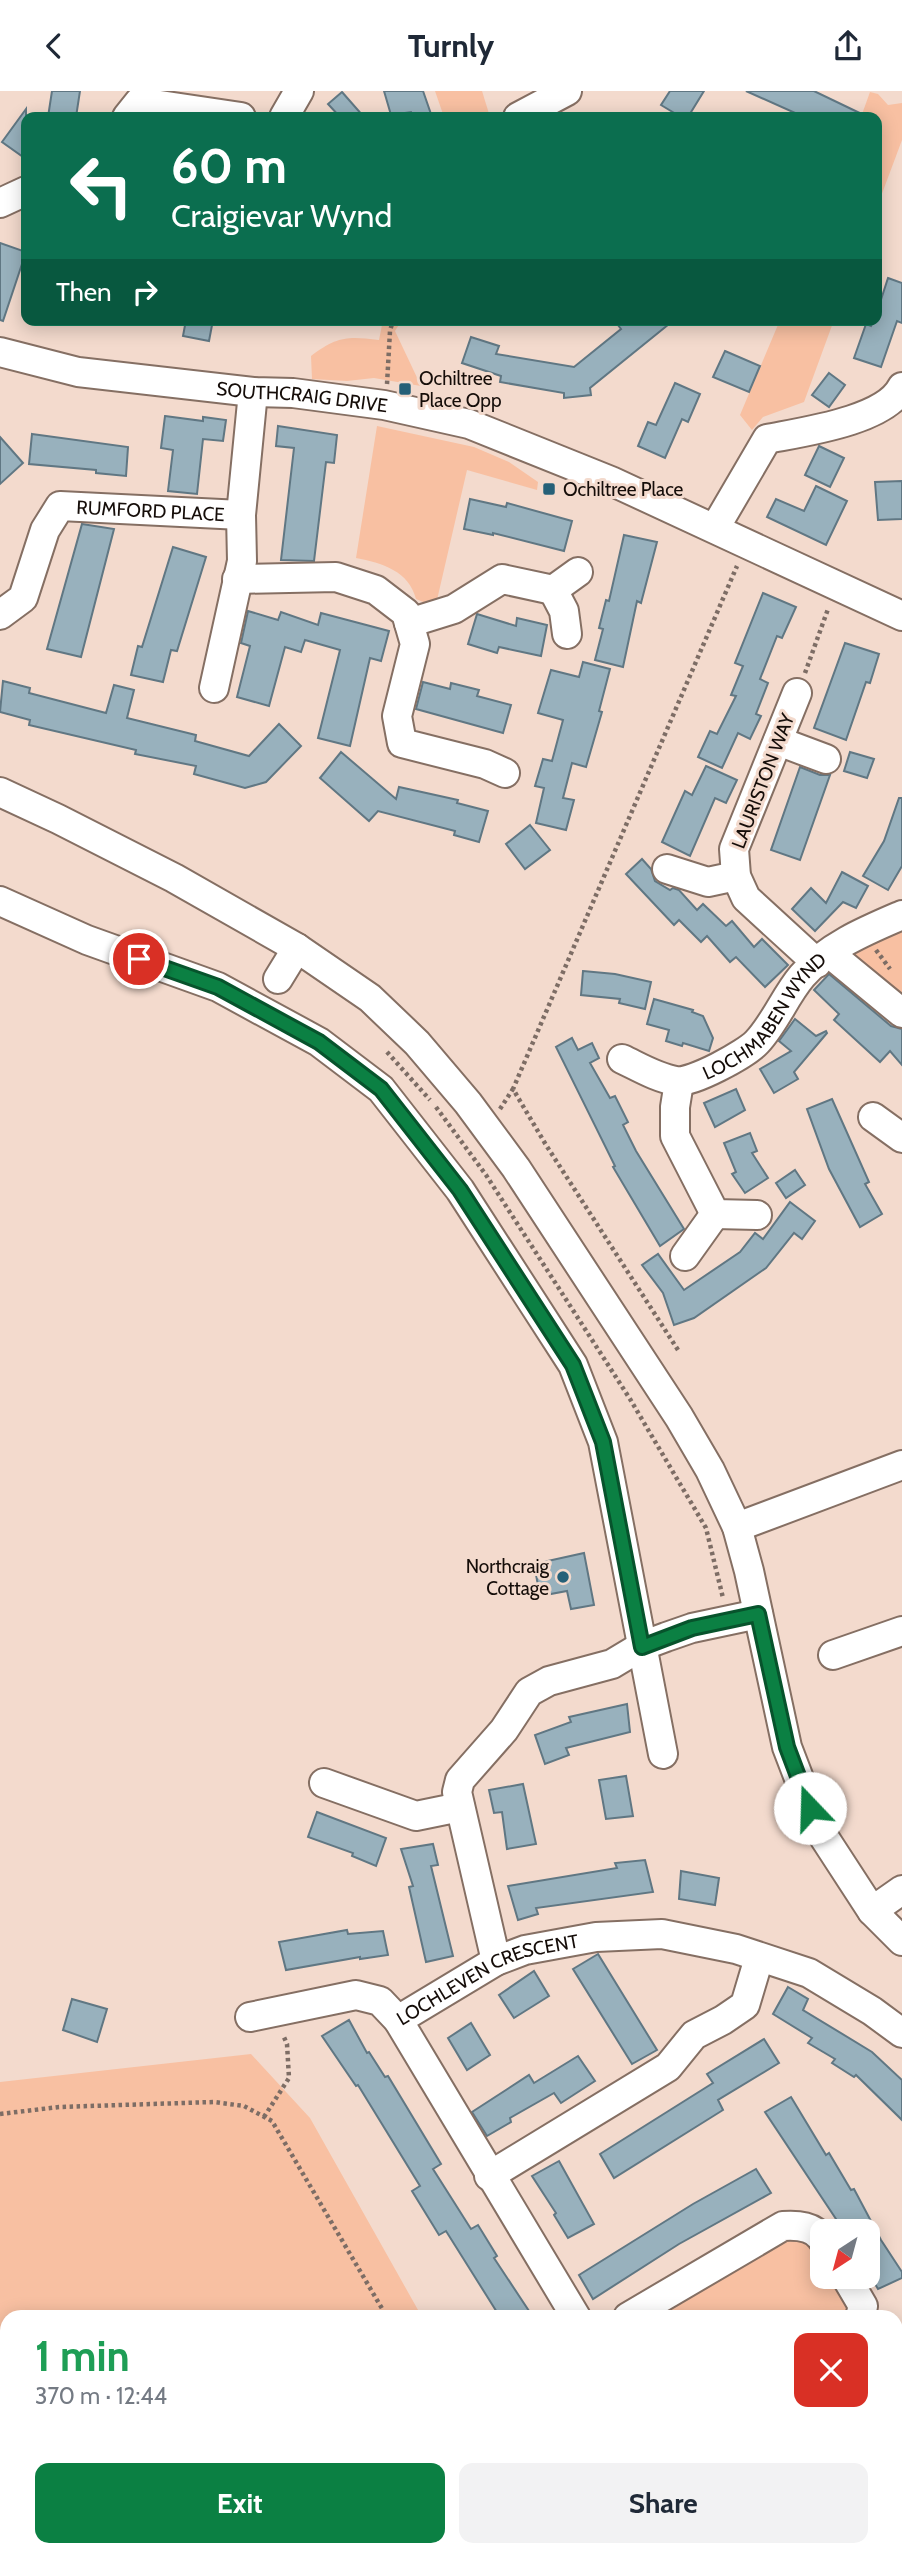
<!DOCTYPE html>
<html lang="en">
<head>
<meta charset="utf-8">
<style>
  :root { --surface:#fff; --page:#f2f2f3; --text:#1f2937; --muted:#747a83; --accent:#0b8043 }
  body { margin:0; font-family:Cabin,sans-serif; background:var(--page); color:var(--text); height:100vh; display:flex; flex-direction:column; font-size:26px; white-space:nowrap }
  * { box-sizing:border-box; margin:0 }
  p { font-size:23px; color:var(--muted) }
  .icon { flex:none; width:38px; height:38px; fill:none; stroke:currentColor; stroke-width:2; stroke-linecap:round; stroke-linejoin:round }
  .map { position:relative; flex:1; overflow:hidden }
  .side { position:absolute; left:0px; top:2219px; width:903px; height:247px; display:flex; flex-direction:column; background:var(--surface); border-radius:21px 21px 0 0; box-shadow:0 4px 18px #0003 }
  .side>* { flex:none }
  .guide { position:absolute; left:21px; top:21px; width:861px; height:214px; border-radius:14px; box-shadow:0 4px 18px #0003; background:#0b6e4f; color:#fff; overflow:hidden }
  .needle { width:46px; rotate:216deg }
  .tools { position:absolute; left:810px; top:2128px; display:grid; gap:14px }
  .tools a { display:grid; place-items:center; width:70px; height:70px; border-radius:14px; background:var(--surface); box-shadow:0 4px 18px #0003; font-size:35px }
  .pin { position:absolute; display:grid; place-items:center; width:60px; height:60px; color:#fff; margin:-30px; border:4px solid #fff; border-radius:50%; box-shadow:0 2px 7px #0007 }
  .me { position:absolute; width:77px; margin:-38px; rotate:339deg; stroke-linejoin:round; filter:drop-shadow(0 0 5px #0008) }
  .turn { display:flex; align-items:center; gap:24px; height:147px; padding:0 35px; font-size:32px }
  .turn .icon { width:91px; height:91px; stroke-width:2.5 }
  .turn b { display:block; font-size:49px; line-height:60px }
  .then { display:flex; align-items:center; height:66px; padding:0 35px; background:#0003; gap:14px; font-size:26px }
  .round { display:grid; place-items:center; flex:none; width:74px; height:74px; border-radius:14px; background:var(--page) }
  .overview { display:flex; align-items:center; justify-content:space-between; height:119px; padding:0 35px }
  h1 { font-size:42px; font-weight:800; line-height:52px; color:#1e9e55 }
  .action { display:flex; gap:14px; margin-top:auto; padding:14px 35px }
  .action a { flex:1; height:80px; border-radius:14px; background:var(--accent); color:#fff; font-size:28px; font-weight:800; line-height:80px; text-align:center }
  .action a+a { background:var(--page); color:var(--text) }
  header { display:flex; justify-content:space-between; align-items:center; height:91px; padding:0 35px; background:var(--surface); font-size:32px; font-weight:800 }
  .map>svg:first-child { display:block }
</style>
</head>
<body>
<header><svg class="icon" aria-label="back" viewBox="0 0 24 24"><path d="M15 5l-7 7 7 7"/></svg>Turnly<svg class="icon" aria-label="share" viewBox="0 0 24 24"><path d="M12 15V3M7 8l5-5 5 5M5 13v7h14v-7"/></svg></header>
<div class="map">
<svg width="902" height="2465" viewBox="0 0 902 2465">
  <rect width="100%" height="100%" fill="#f3dacd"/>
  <g fill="#f8c0a2">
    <path d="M435 0H482L490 26H444Z"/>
    <path d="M870 1 878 3 888 14 902 12V49L877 116V26H861Z"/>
    <path d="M383 229H402L395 240 421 295 374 287 347 290 312 288 311 265C337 245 348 245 379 249Z"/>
    <path d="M780 229H834L804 311 763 326 752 339 740 324Z"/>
    <path d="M377 335 474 356 509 371 538 391 537 399 467 379 437 509 428 513 416 508C409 480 382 472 356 467Z"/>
    <path d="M902 828V919L834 863Z"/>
    <path d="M251 1963 310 2027 422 2226H7V2459H535V2465H0V1991Z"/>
    <path d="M783 2135 822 2149V2186H845L860 2226H631Z"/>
  </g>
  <g fill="#98b1bd" stroke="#607783" stroke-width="2">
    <path d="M52 0H80L76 26H48Z"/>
    <path d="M384 0H423L432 26H413L411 21 391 24Z"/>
    <path d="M670 0H704L688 26H681L661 14Z"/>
    <path d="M746 0H814L868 26H804Z"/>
    <path d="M342 1 364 26H340L328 13Z"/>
    <path d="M26 18V68L2 51Z"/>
    <path d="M0 152 26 161 3 230 0 229Z"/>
    <path d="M888 187 902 192V232L897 230 881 276 854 267 866 233 871 235 874 229H877V221Z"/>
    <path d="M186 229H213L209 250 183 245Z"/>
    <path d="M614 229H674L590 297 591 304 564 307V302L500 291 501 285 462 272 471 246 499 255 496 263 574 276 621 238Z"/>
    <path d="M725 260 760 275 749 301 713 286Z"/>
    <path d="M829 282 845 294 829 316 812 304Z"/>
    <path d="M675 292 700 303 688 331 682 328 665 367 638 355 648 331 656 334Z"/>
    <path d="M165 325 203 330V326L226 329 223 350 203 348 197 403 168 400 173 359 161 357Z"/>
    <path d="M278 335 337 344 334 372 326 371 314 470 281 469 294 357 276 355Z"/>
    <path d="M32 343 128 356 126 385 96 382V379L29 373Z"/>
    <path d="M0 346 23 372 0 393Z"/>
    <path d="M819 355 844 367 830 396 805 384Z"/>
    <path d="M902 390V428L878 429 875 391Z"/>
    <path d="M816 395 847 410 826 454 767 426 776 408 804 420Z"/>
    <path d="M470 408 506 416 507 412 572 430 564 460 493 442V444L464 438Z"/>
    <path d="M82 433 114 438 81 566 47 558Z"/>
    <path d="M624 444 657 451 641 512 637 510 623 576 595 569 603 538 599 537 606 509 609 510Z"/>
    <path d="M173 456 206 466 177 560 171 559 163 591 131 584 138 555 142 556Z"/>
    <path d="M763 502 796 516 782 547 777 545 760 588 768 592 756 623 761 625 750 648 738 642 722 677 698 666 710 640 717 643 736 605 731 604 743 575 735 572Z"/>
    <path d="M248 520 278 529 281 521 318 534 321 522 389 540 381 570 370 567 350 655 318 647 340 559 305 549 301 561 285 556 269 615 237 606 250 555 241 552Z"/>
    <path d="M477 523 516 535 517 527 547 534 541 565 499 556 497 562 468 553Z"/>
    <path d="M845 552 879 563 870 592 866 591 846 649 814 637Z"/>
    <path d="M583 571 610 578 599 620 602 621 586 676 572 672 563 707 574 709 566 739 536 732 544 697 535 695 543 668 552 670 563 629 538 622 551 579 579 586Z"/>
    <path d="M3 590 30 597 29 602 106 622 114 594 134 599 127 627 196 644 195 650 249 665 279 633 301 655 266 691 245 697 194 683 196 675 135 663 136 659 29 634 30 629 0 621Z"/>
    <path d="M423 591 450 598 451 592 479 599 477 605 511 614 503 642 416 618Z"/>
    <path d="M341 661 396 708 399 696 458 709 457 712 488 720 479 751 454 744 455 740 378 720 369 730 320 687Z"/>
    <path d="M850 661 874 668 867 687 844 680Z"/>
    <path d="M706 675 737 689 726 712 715 707 690 765 662 751 685 700 692 704Z"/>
    <path d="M800 676 820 684H830L800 769 771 759Z"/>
    <path d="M899 707H902V775L888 799 863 785 884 750Z"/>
    <path d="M530 734 550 759 525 778 506 753Z"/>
    <path d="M642 768 651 778 655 790 670 799 673 797 679 799 697 819 703 813 726 835 732 830 754 856 762 848 788 874 765 896 736 866 730 871 707 845 701 851 679 829 674 834 626 783Z"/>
    <path d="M842 781 868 795 856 817 843 811 815 840 792 818 811 797 826 812Z"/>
    <path d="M583 880 615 883 651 891 645 918 619 912 620 908 581 904Z"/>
    <path d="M829 883 891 935 902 938V974L890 960 880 971 834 929 839 923 814 899Z"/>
    <path d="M654 908 693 919 692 921 703 925 713 947 709 960 683 952 682 955 666 950 669 939 647 933Z"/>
    <path d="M795 928 816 945 826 940 827 942 794 981 798 988 774 1002 760 978 791 960 779 950Z"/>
    <path d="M572 947 578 959 592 952 599 967 590 972 610 1007 615 1005 628 1031 623 1034 636 1060 684 1138 660 1155 613 1076 615 1075 556 956Z"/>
    <path d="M736 998 745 1019 715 1036 704 1012Z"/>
    <path d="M832 1008 869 1091 865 1093 882 1123 860 1136 829 1078 807 1018Z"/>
    <path d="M750 1042 757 1060 752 1062 768 1087 745 1102 732 1083 736 1081 724 1052Z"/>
    <path d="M795 1079 805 1094 786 1107 776 1092Z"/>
    <path d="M790 1111 815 1130 802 1148 794 1142 766 1177 694 1227 674 1234 663 1202 642 1174 658 1163 684 1199 740 1161 755 1142 763 1148Z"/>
    <path d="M584 1462 594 1514 571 1518 567 1500 540 1505 534 1473Z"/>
    <path d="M627 1613 630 1641 566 1657 569 1664 545 1673 535 1644 571 1631 569 1626Z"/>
    <path d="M626 1685 633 1725 606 1728 599 1689Z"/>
    <path d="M523 1693 536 1753 507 1758 502 1721 494 1722 489 1699Z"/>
    <path d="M317 1721 386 1747 376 1775 352 1765 353 1762 308 1746Z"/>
    <path d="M433 1753 438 1774 431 1775 453 1865 426 1871 409 1796 413 1795 401 1758Z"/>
    <path d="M645 1769 653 1801 536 1817 538 1823 518 1829 508 1795 617 1777 615 1772Z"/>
    <path d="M681 1780 719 1787 715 1814 679 1808Z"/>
    <path d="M347 1839 348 1843 383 1840 388 1864 360 1868V1866L286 1879 279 1851Z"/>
    <path d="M598 1863 657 1959 632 1973 573 1878Z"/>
    <path d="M534 1880 549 1905 514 1927 499 1904Z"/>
    <path d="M788 1896 808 1908 803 1919 872 1961 902 1989V2029L856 1984 854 1986 832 1972 835 1968 808 1952 812 1947 773 1923Z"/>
    <path d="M72 1908 107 1918 97 1951 63 1939Z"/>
    <path d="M349 1929 367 1962 369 1961 385 1986 388 1985 441 2073 433 2078 471 2138 478 2134 497 2165 494 2167 533 2226H500L446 2140 439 2144 412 2100 420 2095 358 1994 356 1995 322 1945Z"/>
    <path d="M471 1932 490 1964 467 1979 448 1947Z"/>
    <path d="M764 1948 779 1972 718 2009 723 2019 614 2087 600 2063 713 1992 707 1983Z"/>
    <path d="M578 1965 595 1990 561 2012 554 2002 510 2027 511 2031 487 2045 472 2021 529 1984 534 1992Z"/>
    <path d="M791 2006 826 2064 829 2062 851 2099 854 2098 881 2149 902 2181V2187L878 2198 868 2181V2140H844L765 2021Z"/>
    <path d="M559 2070 594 2133 568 2147 554 2124 556 2122 532 2085Z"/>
    <path d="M756 2078 771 2102 679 2153 593 2208 579 2184 693 2113Z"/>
  </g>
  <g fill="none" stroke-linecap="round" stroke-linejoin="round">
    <defs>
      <g id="minor">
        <path d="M127 26 139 11 241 26"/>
        <path d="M284 26 299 0"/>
        <path d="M518 26 567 0"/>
        <path d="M0 112 26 100"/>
        <path id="s1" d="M0 261 78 281 253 301 293 302 384 314 469 333 611 390 902 525"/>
        <path d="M715 437 767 348C802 341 885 330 902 296"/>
        <path d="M237 488 336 486 376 499 406 522 415 553 397 625 402 652 485 673 505 682"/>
        <path d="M553 499 564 520 567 543"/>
        <path id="s2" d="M0 524 23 507 45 439 60 415 241 424"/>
        <path d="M409 532 454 518 502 488 553 499 578 481"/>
        <path d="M214 597 242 470 241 424 253 301"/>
        <path d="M797 602 734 758 736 785 746 807 817 872"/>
        <path d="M778 650 826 668"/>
        <path d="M0 701 58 728 174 787 297 857 370 907 417 952 468 1012 516 1077 679 1326 710 1379 737 1436 749 1480 787 1656 818 1737 872 1820 902 1850"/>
        <path d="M667 778 708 791 736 785"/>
        <path d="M0 810 87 849 218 896 319 951 381 998 460 1099 573 1274 603 1351 663 1663"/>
        <path d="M829 862 902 922"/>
        <path d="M278 888 297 857"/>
        <path id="s3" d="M622 968C639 976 657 987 676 990 691 993 746 963 757 951 775 932 785 905 802 885 828 855 867 839 902 824"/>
        <path d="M679 991 675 1016V1045L715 1123 757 1124"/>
        <path d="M873 1026 902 1047"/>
        <path d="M685 1165 715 1123"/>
        <path d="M737 1436 902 1374"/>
        <path d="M833 1564 902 1540"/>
        <path d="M324 1692 416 1725 460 1716"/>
        <path d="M872 1820 902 1799"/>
        <path d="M496 1870 457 1701 460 1689 504 1639 529 1601 549 1590 612 1573 642 1555 666 1546 692 1537 758 1523"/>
        <path d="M250 1926 356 1904 380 1910 398 1929"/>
        <path d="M489 2085 668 1976 694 1944 723 1929 745 1914 759 1867"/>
        <path d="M846 2186 863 2215 860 2226"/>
        <path id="s4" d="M576 2226 398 1929 496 1870 525 1859 596 1846 662 1843 736 1858 809 1882 872 1920 902 1942"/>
        <path d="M628 2226 783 2135C798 2134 814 2135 822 2148"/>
        <path d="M896 2452 902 2450"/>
        <path d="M780 2459 809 2462 854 2459"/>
      </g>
    </defs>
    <use href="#minor" stroke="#856f63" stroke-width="32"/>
    <g stroke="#7d6d65" stroke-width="4.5" stroke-dasharray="3.5 3.5" stroke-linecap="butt">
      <path d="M387 293 390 240 393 229"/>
      <path d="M805 582 828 518"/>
      <path d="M876 859 890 878"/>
      <path d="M387 961 430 1009"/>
      <path d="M436 1016 486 1084 630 1308 706 1437 723 1507"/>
      <path d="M500 1018 513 998"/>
      <path d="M678 1259 546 1054 513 998 737 475"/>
      <path d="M0 2023 59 2016 214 2011 244 2015 272 2030 387 2226"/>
      <path d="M264 2026 289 1987 287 1953 283 1944"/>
      <path d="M514 2459 516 2465"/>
    </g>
    <use href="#minor" stroke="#fff" stroke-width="28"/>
  </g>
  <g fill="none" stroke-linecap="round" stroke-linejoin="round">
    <defs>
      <path id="route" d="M139 868 218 896 319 951 381 998 460 1099 573 1274 603 1351 642 1556 692 1537 758 1523 787 1656 810 1717"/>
    </defs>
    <use href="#route" stroke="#07532c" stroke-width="18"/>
    <use href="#route" stroke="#0b8043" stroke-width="12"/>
  </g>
  <g fill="#256078" stroke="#f3dacd" stroke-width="2.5">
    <rect x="398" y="291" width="14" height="14" rx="3.5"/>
    <rect x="542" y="391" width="14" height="14" rx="3.5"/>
    <circle cx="563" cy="1486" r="7"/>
  </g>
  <g text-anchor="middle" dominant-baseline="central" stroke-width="6" stroke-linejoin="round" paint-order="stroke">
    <g font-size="19" fill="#150d09" stroke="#f3dacd" text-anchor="start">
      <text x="419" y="287">Ochiltree<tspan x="419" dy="22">Place Opp</tspan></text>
      <text x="563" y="398">Ochiltree Place</text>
      <text x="549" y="1475" text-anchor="end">Northcraig<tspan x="549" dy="22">Cottage</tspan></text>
    </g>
    <g font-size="19" fill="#150d09" stroke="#f3dacd">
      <text stroke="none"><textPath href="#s1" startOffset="306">SOUTHCRAIG DRIVE</textPath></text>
      <text stroke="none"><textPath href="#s2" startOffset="219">RUMFORD PLACE</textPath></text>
      <text transform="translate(763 690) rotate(-69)">LAURISTON WAY</text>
      <text stroke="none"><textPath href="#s3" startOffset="173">LOCHMABEN WYND</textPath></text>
      <text stroke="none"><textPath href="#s4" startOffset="446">LOCHLEVEN CRESCENT</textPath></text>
    </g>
  </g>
</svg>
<div class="tools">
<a><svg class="needle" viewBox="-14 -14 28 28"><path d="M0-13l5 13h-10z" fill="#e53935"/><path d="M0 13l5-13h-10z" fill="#747a83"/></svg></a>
</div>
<div class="pin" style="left:139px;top:868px;background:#d93025"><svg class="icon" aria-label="arrive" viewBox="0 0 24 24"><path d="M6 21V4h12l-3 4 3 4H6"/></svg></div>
<svg class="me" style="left:810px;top:1717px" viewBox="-20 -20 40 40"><circle r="19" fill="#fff"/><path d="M0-13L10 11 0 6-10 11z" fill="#0b8043"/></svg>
<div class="guide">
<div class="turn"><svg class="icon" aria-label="left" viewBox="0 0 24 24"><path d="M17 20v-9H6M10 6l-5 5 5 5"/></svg><div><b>60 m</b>Craigievar Wynd</div></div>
<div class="then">Then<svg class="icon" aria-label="right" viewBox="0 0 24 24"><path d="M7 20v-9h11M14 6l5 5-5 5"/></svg></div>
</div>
<section class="side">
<div class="overview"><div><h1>1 min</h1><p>370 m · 12:44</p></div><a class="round" style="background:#d93025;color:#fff"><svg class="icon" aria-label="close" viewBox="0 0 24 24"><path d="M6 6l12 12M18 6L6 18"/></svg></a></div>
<div class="action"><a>Exit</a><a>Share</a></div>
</section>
</div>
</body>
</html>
